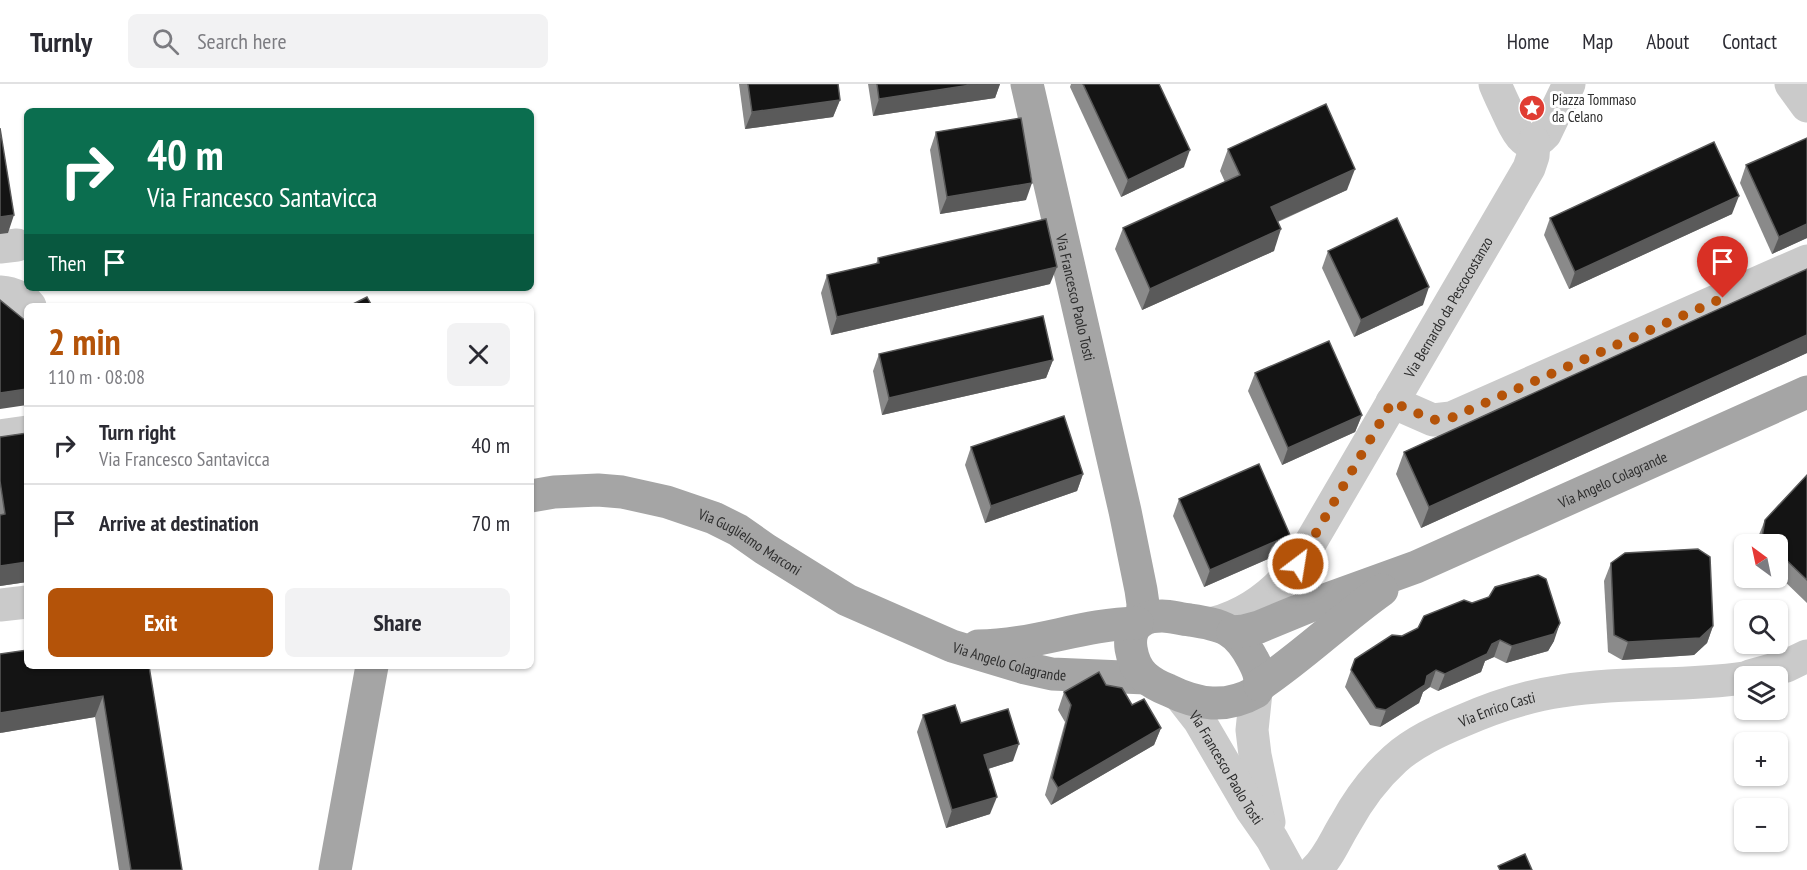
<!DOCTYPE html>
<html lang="en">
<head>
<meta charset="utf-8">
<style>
  :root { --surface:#fff; --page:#f2f2f3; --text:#2b2b33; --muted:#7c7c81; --line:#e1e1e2; --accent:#b45309 }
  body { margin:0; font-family:"PT Sans Narrow",sans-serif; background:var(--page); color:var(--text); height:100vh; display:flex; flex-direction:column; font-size:22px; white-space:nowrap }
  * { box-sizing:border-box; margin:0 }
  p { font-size:20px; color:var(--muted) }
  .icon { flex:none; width:33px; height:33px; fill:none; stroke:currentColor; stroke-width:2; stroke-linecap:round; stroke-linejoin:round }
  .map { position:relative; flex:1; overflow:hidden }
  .side { position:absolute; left:24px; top:219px; width:510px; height:366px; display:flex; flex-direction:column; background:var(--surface); border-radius:9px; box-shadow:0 2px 4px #0004 }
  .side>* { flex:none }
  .guide { position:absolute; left:24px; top:24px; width:510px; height:183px; border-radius:9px; box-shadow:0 2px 4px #0004; background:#0b6e4f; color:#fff; overflow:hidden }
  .needle { width:39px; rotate:327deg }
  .buttons { position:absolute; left:1734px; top:450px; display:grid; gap:12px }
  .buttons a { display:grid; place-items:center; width:54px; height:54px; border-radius:9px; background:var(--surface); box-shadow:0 2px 4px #0004; font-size:30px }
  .pin { position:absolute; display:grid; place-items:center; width:51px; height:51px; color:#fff; margin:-62px -26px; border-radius:50% 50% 50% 0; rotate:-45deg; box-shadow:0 0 6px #0007 }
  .pin .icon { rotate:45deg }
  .me { position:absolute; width:66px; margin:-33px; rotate:31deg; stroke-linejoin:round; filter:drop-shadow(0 0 4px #0008) }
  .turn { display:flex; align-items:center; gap:21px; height:126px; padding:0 24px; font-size:27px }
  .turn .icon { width:78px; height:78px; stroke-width:2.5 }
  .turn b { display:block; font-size:42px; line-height:51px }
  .then { display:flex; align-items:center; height:57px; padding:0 24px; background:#0003; gap:12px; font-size:22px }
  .round { display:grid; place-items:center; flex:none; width:63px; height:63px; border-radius:9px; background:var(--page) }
  .headline { display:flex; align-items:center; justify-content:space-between; height:102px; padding:0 24px }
  h1 { font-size:36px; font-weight:800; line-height:45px; color:var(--accent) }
  .button { display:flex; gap:12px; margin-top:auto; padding:12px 24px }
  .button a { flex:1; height:69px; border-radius:9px; background:var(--accent); color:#fff; font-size:24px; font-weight:800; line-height:69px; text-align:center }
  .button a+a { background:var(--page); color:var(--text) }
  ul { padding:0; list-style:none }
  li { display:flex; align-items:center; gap:18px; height:78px; padding:0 24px; border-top:2px solid var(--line) }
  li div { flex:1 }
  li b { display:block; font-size:22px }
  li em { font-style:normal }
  header { display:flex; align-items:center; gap:36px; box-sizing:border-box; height:84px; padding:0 30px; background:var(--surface); border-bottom:2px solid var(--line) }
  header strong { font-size:28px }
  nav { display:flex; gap:33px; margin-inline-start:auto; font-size:21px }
  .search { width:420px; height:54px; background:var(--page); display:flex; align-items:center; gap:15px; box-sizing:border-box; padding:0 21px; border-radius:9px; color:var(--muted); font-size:22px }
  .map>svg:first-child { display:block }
</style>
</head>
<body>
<header>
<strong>Turnly</strong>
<div class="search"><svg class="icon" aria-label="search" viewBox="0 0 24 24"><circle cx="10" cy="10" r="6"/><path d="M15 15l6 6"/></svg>Search here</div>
<nav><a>Home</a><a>Map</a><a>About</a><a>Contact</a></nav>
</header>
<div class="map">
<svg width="1807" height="786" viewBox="0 0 1807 786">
  <rect width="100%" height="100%" fill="#fff"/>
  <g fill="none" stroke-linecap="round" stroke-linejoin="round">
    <g stroke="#cacaca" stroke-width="33">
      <path d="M1495 0C1499 10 1504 20 1509 31 1516 46 1526 71 1545 50L1569 0"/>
      <path d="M1791 0 1807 22"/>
      <path d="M0 163 17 161"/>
      <path d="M0 208C12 209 22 212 30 222"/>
      <path d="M1392 318 1433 336 1451 334 1807 177"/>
      <path d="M0 352 27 348"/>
      <path d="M0 521 27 518"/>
      <path id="s1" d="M1214 539C1248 530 1277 507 1298 480L1529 84 1533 72 1534 58"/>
      <path d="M1750 592 1786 582 1807 572"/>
      <path d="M1256 608 1252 646 1255 671 1269 738"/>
      <path id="s2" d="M1181 613 1199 636 1251 725 1272 755 1289 786"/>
      <path id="s3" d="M1315 786C1329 773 1335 756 1345 740 1358 716 1374 694 1395 675 1414 658 1438 647 1462 637 1494 623 1527 612 1562 607 1622 597 1684 603 1744 594"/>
    </g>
    <g stroke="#a5a5a5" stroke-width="33">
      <path id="s4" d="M1027 0 1125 427 1141 506 1143 520 1142 536"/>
      <path id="s5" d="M531 412 554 408 598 406 622 408 667 418 714 434 738 446 765 465 847 516 952 562 1025 584 1052 590 1146 594"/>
      <path d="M1162 532C1171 532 1180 535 1190 536 1223 541 1237 545 1253 576 1259 587 1263 597 1256 608 1226 625 1198 621 1168 606 1160 603 1151 598 1144 592 1132 580 1123 550 1140 538 1146 533 1154 532 1162 532Z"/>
      <path id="s6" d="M1233 548 1244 547 1259 543 1322 517 1416 483 1807 308"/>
      <path d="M978 562C1033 562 1082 540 1137 539"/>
      <path d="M1260 601C1303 572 1340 536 1382 506"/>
      <path d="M335 786 372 582"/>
    </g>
  </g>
  <g fill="#8a8a8a">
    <path d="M739 0H838L840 16 833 33 745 45Z"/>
    <path d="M868 0H1000L995 14 873 32Z"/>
    <path d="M1071 0H1159L1184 83 1121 113 1070 3Z"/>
    <path d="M936 48 1026 116 940 130 930 66Z"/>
    <path d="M1807 54V154L1772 170 1740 99 1746 81Z"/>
    <path d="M1228 65 1347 106 1278 138 1274 167 1142 226 1115 165 1123 144 1225 98 1220 87Z"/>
    <path d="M1732 130 1569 205 1544 151 1550 134Z"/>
    <path d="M1328 167 1423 221 1354 253 1322 184Z"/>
    <path d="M878 174 1050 200 831 251 821 209 827 191 876 180Z"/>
    <path d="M1807 185V269L1421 444 1396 390 1404 368Z"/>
    <path d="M879 270 1053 276 1046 294 882 331 873 287Z"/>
    <path d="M1255 289 1362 331 1355 348 1282 381 1248 307Z"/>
    <path d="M27 349V498L0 502V353Z"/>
    <path d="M971 363 1083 390 1077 407 985 439 965 381Z"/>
    <path d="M1807 391V519L1778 491V460H1757L1758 453 1765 436Z"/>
    <path d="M1179 415 1290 451 1284 468 1204 503 1173 432Z"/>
    <path d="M1611 479 1713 542 1707 559 1694 571 1622 576 1608 568 1604 497Z"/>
    <path d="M1402 552 1554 557 1548 567 1506 579 1494 573 1485 577 1481 588 1438 607 1430 603 1423 608 1419 619 1380 643 1370 641 1345 603 1355 575Z"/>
    <path d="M149 582 182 786H119L95 633 0 649Z"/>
    <path d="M1106 601 1161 644 1154 661 1051 721 1045 711 1065 638 1058 626 1064 608Z"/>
    <path d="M923 631 961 639 1013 677 988 685 990 730 946 744 917 648Z"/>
  </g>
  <g fill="#5a5a5a">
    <path d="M977 0H1000L995 14 873 32 879 15Z"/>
    <path d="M840 16 833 33 745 45 752 28Z"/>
    <path d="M1190 66 1184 83 1121 113 1128 96Z"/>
    <path d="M1355 85 1347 106 1263 144 1271 123Z"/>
    <path d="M1032 99 1026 116 940 130 947 113Z"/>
    <path d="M1739 112 1732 130 1569 205 1575 188Z"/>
    <path d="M14 131 8 149 0 150V133Z"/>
    <path d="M1807 140V154L1772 170 1779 153Z"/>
    <path d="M1281 145 1274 167 1142 226 1150 205Z"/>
    <path d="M1057 183 1050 200 831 251 837 233Z"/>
    <path d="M1429 203 1423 221 1354 253 1361 236Z"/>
    <path d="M1807 251V269L1421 444 1429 423Z"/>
    <path d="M1053 276 1046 294 882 331 889 314Z"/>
    <path d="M27 305V321L0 325V309Z"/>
    <path d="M1362 331 1355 348 1282 381 1288 364Z"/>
    <path d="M1083 390 1077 407 985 439 991 422Z"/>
    <path d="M1290 451 1284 468 1204 503 1210 486Z"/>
    <path d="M27 478V498L0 502V482Z"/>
    <path d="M1560 539 1554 557 1548 567 1506 579 1512 562Z"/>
    <path d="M1713 542 1707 559 1694 571 1622 576 1628 558Z"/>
    <path d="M1500 556 1494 573 1485 577 1481 588 1438 607 1445 590 1492 560Z"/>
    <path d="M1436 586 1430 603 1423 608 1419 619 1380 643 1386 626 1427 592Z"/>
    <path d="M103 612 95 633 0 649V629Z"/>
    <path d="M1161 644 1154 661 1051 721 1058 704Z"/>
    <path d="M1019 660 1013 677 978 688 984 671Z"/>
    <path d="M997 713 990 730 946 744 952 726Z"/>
  </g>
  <g fill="#141414" stroke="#5a5a5a" stroke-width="1.5">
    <path d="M748 0H838L840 16 752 28Z"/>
    <path d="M877 0H977L879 15Z"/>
    <path d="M1083 0H1159L1190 66 1128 96Z"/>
    <path d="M1326 20 1355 85 1271 123 1281 145 1150 205 1123 144 1240 91 1228 65Z"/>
    <path d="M1021 34 1032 99 947 113 936 48Z"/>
    <path d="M0 44 14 131 0 133Z"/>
    <path d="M1807 54V140L1779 153 1746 81Z"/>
    <path d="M1714 58 1739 112 1575 188 1550 134Z"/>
    <path d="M1397 134 1429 203 1361 236 1328 167Z"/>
    <path d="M1046 135 1057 183 837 233 827 191 879 179 878 174Z"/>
    <path d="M1807 185V251L1429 423 1404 368Z"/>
    <path d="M367 213 372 222H349Z"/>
    <path d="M0 216 27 238V305L0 309Z"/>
    <path d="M1043 232 1053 276 889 314 879 270Z"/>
    <path d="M1329 257 1362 331 1288 364 1255 289Z"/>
    <path d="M1064 332 1083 390 991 422 971 363Z"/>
    <path d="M27 349V478L0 482V431L5 430 0 397V353Z"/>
    <path d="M1259 380 1290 451 1210 486 1179 415Z"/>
    <path d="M1807 391V496L1778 468V460H1770L1762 453 1765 436Z"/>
    <path d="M1698 465 1710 473 1713 542 1700 554 1628 558 1614 551 1611 479 1625 469Z"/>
    <path d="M1538 491 1546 495 1560 539 1554 550 1512 562 1500 556 1492 560 1487 570 1445 590 1436 586 1427 592 1425 601 1386 626 1376 624 1351 586 1355 575 1392 551 1402 552 1418 544 1424 532 1464 516 1472 519 1489 513 1495 503Z"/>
    <path d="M27 566V582H149L182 786H131L103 612 0 629V570Z"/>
    <path d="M1099 588 1106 601 1122 604 1132 621 1144 615 1161 644 1058 704 1052 694 1071 621 1064 608Z"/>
    <path d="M955 621 961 639 1008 625 1019 660 984 671 997 713 952 726 923 631Z"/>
    <path d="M1525 770 1532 786H1500L1498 782Z"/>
  </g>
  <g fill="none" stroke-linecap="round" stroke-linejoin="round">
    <path stroke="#b45309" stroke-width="10" stroke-dasharray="0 18" d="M1298 480 1392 318 1433 336 1451 334 1723 214"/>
  </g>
  <defs>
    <symbol id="sight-disc" viewBox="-11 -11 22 22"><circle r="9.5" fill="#e03d33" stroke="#fff"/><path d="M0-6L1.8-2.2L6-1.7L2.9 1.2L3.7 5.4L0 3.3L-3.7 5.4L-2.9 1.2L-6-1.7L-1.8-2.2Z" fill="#fff"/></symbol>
  </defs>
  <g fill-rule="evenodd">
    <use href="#sight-disc" x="1517" y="9" width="30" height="30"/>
  </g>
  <g text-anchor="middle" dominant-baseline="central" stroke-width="6" stroke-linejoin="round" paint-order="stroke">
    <g font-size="15" fill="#2d2d2d" stroke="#fff" text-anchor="start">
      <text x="1552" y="15">Piazza Tommaso<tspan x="1552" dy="17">da Celano</tspan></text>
    </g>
    <g font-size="15" fill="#2d2d2d" stroke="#fff">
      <text stroke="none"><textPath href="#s4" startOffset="219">Via Francesco Paolo Tosti</textPath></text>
      <text stroke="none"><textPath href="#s1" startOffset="402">Via Bernardo da Pescocostanzo</textPath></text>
      <text stroke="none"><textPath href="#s6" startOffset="410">Via Angelo Colagrande</textPath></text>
      <text stroke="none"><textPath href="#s5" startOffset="230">Via Guglielmo Marconi</textPath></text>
      <text stroke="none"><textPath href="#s5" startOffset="518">Via Angelo Colagrande</textPath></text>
      <text stroke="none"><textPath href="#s3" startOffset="252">Via Enrico Casti</textPath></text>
      <text stroke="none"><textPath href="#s2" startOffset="84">Via Francesco Paolo Tosti</textPath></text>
    </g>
  </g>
</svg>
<div class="buttons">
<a><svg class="needle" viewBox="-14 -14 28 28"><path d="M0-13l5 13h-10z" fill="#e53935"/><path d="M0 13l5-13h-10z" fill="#7c7c81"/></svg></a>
<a><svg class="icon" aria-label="search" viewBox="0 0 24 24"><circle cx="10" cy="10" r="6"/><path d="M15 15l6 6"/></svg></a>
<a><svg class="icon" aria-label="layers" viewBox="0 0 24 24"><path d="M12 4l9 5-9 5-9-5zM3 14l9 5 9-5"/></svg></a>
<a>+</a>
<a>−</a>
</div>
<div class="pin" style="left:1723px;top:214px;background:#d93025"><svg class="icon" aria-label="arrive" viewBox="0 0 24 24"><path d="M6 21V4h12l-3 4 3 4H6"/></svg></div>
<svg class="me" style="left:1298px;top:480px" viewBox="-20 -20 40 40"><circle r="17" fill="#b45309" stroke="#fff" stroke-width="3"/><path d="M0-11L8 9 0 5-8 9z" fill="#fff"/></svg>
<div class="guide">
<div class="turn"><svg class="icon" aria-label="right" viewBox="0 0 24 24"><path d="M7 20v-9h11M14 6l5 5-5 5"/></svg><div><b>40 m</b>Via Francesco Santavicca</div></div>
<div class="then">Then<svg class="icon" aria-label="arrive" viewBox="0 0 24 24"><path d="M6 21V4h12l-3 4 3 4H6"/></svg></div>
</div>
<section class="side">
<div class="headline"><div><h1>2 min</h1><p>110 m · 08:08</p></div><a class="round"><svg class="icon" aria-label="close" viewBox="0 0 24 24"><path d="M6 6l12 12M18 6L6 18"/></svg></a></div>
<ul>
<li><svg class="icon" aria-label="right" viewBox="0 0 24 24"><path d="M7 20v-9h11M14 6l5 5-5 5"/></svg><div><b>Turn right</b><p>Via Francesco Santavicca</p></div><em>40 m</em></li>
<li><svg class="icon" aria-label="arrive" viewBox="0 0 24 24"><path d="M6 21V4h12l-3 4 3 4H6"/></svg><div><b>Arrive at destination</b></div><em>70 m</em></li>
</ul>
<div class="button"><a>Exit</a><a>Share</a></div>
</section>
</div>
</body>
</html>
